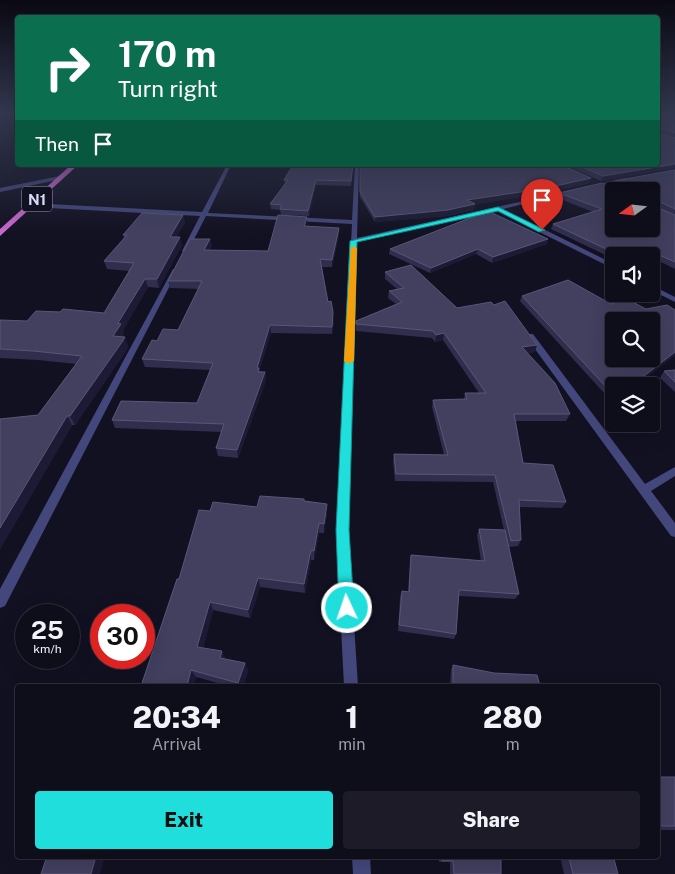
<!DOCTYPE html>
<html lang="en">
<head>
<meta charset="utf-8">
<style>
  :root { --surface:#0e0d1a; --page:#1c1b27; --text:#f1f3f6; --muted:#9b9ca2; --line:#2e2d39; --accent:#1fdedc }
  body { margin:0; font-family:"Public Sans",sans-serif; background:var(--page); color:var(--text); height:100vh; display:flex; flex-direction:column; font-size:19px; white-space:nowrap }
  * { box-sizing:border-box; margin:0 }
  p { font-size:16px; color:var(--muted) }
  .icon { flex:none; width:28px; height:28px; fill:none; stroke:currentColor; stroke-width:2; stroke-linecap:round; stroke-linejoin:round }
  .map { position:relative; flex:1; overflow:hidden }
  .drawer { position:absolute; left:15px; top:684px; width:645px; height:175px; display:flex; flex-direction:column; background:var(--surface); border-radius:5px; box-shadow:0 5px 20px #0002,0 0 0 1px var(--line) }
  .drawer>* { flex:none }
  .top-card { position:absolute; left:15px; top:15px; width:645px; height:152px; border-radius:5px; box-shadow:0 5px 20px #0002,0 0 0 1px var(--line); background:#0b6e4f; color:#fff; overflow:hidden }
  .needle { width:32px; rotate:255deg }
  .tools { position:absolute; left:605px; top:182px; display:grid; gap:10px }
  .tools a { display:grid; place-items:center; width:55px; height:55px; border-radius:5px; background:var(--surface); box-shadow:0 5px 20px #0002,0 0 0 1px var(--line); font-size:25px }
  .speed { position:absolute; left:15px; top:604px; display:flex; gap:10px; font-size:25px; font-weight:700; text-align:center }
  .speed>* { display:grid; place-content:center; width:65px; height:65px; border-radius:50%; background:var(--surface); box-shadow:0 5px 20px #0002,0 0 0 1px var(--line); line-height:1 }
  .speed small { font-size:12px; font-weight:400 }
  .speed .limit { border:8px solid #d22; background:#fff; color:#111 }
  .pin { position:absolute; display:grid; place-items:center; width:42px; height:42px; color:#fff; margin:-51px -21px; border-radius:50% 50% 50% 0; rotate:-45deg; box-shadow:0 0 5px #0007 }
  .pin .icon { rotate:45deg }
  .me { position:absolute; width:55px; margin:-28px; rotate:357deg; stroke-linejoin:round; filter:drop-shadow(0 0 4px #0008) }
  .turn { display:flex; align-items:center; gap:18px; height:105px; padding:0 20px; font-size:22px }
  .turn .icon { width:65px; height:65px; stroke-width:2.5 }
  .turn b { display:block; font-size:35px; line-height:42px }
  .then { display:flex; align-items:center; height:48px; padding:0 20px; background:#0003; gap:10px; font-size:19px }
  .eta { display:flex; justify-content:space-evenly; align-items:center; height:85px; text-align:center }
  .eta b { font-size:30px; font-weight:800; line-height:35px }
  .primary-button { display:flex; gap:10px; margin-top:auto; padding:10px 20px }
  .primary-button a { flex:1; height:58px; border-radius:5px; background:var(--accent); color:#111; font-size:20px; font-weight:800; line-height:58px; text-align:center }
  .primary-button a+a { background:var(--page); color:var(--text) }
  .map>svg:first-child { display:block }
</style>
</head>
<body>
<div class="map">
<svg width="675" height="874" viewBox="0 0 675 874">
  <rect width="100%" height="100%" fill="#121122"/>
  <g fill="none" stroke-linecap="round" stroke-linejoin="round">
    <g fill="#43477b" fill-rule="evenodd">
      <path d="M227 165H231L208 213 352 220 355 165H359L357 238 573 190V192L503 209 614 264V269L497 211 357 242 348 530 358 686H344L336 530 352 224 206 216 188 251 185 253 182 251 200 216 30 207 27 205 30 203 202 212Z"/>
      <path d="M60 176 62 179 0 192V188Z"/>
      <path d="M625 178 627 181 590 189 587 187Z"/>
      <path d="M173 269 178 270 5 606 0 608V589Z"/>
      <path d="M651 285 675 297V302L651 290Z"/>
      <path d="M527 334H533L645 484 675 467V476L651 491 675 523V537L671 536 527 338Z"/>
      <path d="M352 856H370L371 874H353Z"/>
    </g>
    <path fill="#cc68ce" fill-rule="evenodd" d="M71 165H78L0 236V229Z"/>
  </g>
  <g fill="#302d4d">
    <path d="M658 114H675V168L601 181 566 165H658Z"/>
    <path d="M353 165 351 186 316 185 309 216 281 215 280 210 271 209 270 204 285 185 284 180Z"/>
    <path d="M360 165 589 183 546 193 475 204 474 210 447 216 375 222 360 197Z"/>
    <path d="M675 170V215L651 205 675 215V269L655 259 651 261V256H614V259L551 229 553 224 593 212 558 198 559 193 616 190 617 189 612 186 614 181Z"/>
    <path d="M183 215 185 223 176 237 182 245 159 288 148 287 123 330 124 332 122 337 128 346 126 351 75 425H72L0 549V419L38 415 76 364 38 360 0 358V320L27 321 60 312 104 313 129 271 107 269 104 261 124 238 123 235Z"/>
    <path d="M307 223 306 226 339 228V235L332 267H322L328 302 334 320 332 334 271 333 259 371 265 372 266 380 238 458 218 456 216 448 222 432 115 428 112 420 197 403 210 370 145 367 142 359 157 341 178 330 199 289 170 288 168 281 210 239 212 246 209 250 268 251Z"/>
    <path d="M547 244 492 263 476 254 430 273 389 254 390 249Z"/>
    <path d="M385 272 457 308 535 352 527 353 570 414 566 421H516L523 463 566 502 562 508 519 507 521 540 518 546 509 547 519 594 515 599 459 596 456 634 454 639 398 631 400 597 402 591 408 592 410 561 411 555 481 561 477 535 479 529 504 530 493 482 395 481 393 461 394 454 444 455 432 407 433 400 464 399 465 393H479L443 340 435 342 432 338 356 331V321L396 304 388 298 389 291 397 289 385 279Z"/>
    <path d="M522 296 675 355 635 386H614V394H605L520 301Z"/>
    <path d="M675 370V392L660 378 664 371Z"/>
    <path d="M305 501 327 504V513L324 533H319L314 560H311L305 593 260 587 250 618 213 610 203 648 226 659 245 663 248 671 243 686H229L196 677 193 686H141L179 579 210 511 257 507Z"/>
    <path d="M453 665 540 686H450L451 670Z"/>
    <rect x="658" y="777" width="17" height="53"/>
    <path d="M438 856H501V874H450V862H439Z"/>
    <path d="M569 858 618 874H564L561 860Z"/>
  </g>
  <g fill="#1c1a34">
    <path d="M675 164V168L601 181 603 176Z"/>
    <path d="M591 178 589 183 546 193 466 206 467 200Z"/>
    <path d="M316 180V185L309 216 308 211Z"/>
    <path d="M475 204 474 210 447 216 375 222V217Z"/>
    <path d="M183 215 185 223 172 245 170 237Z"/>
    <path d="M307 217V223L305 233 304 226Z"/>
    <path d="M339 228V235L332 267V260Z"/>
    <path d="M180 237 182 245 159 288 157 279Z"/>
    <path d="M210 239 212 246 206 257 204 250Z"/>
    <path d="M548 239 547 244 492 263 493 257Z"/>
    <path d="M478 249 476 254 430 273 431 268Z"/>
    <path d="M657 254 655 259 651 261V256Z"/>
    <path d="M145 279 148 287 123 330 124 332 117 345 113 336 118 323Z"/>
    <path d="M333 312 334 320 332 334V327Z"/>
    <path d="M270 325 271 333 259 371 260 376 257 368Z"/>
    <path d="M444 333 443 340 435 342 436 335Z"/>
    <path d="M125 337 128 346 126 351 75 425 70 416Z"/>
    <path d="M537 345 535 352 520 355 522 347Z"/>
    <path d="M675 352V355L635 386H631Z"/>
    <path d="M265 372 266 380 238 458 237 450Z"/>
    <path d="M67 416 72 425 0 549V528Z"/>
    <path d="M327 504V513L324 533V524Z"/>
    <path d="M319 523V533L314 560V551Z"/>
    <path d="M311 550V560L305 593 304 584Z"/>
    <path d="M258 578 260 587 250 618 248 610Z"/>
    <path d="M210 602 213 610 202 654 197 647Z"/>
    <path d="M222 651 226 659 220 658Z"/>
    <path d="M245 663 248 671 243 686H240L238 683Z"/>
    <path d="M191 670 196 677 193 686H187Z"/>
    <path d="M96 856H105L100 874H91Z"/>
  </g>
  <g fill="#423f5f" stroke="#595778" fill-rule="evenodd">
    <path d="M658 114H675V133L659 128V133L675 138V164L603 176 578 165H658Z"/>
    <path d="M293 165H353L351 181 316 180 308 211 280 209 282 205 270 204 288 180H284Z"/>
    <path d="M360 165H562L591 178 547 188 467 200 475 204 448 210 375 217 360 192Z"/>
    <path d="M675 170V209L654 199 652 200 651 205 675 215V262L657 254 651 256H621L553 224 602 209 559 193 602 183 616 190 620 185 614 181ZM614 191H651V229H614Z"/>
    <path d="M488 211 548 239 493 257 478 249 431 268 390 249Z"/>
    <path d="M142 213 183 215 170 237H180L157 279H145L118 323 121 324 113 336 125 337 122 342 70 416H67L0 528V419L38 415 82 356 33 351 0 349V320L27 321 36 311 60 312 63 309 104 313 134 263 104 261 127 235H123Z"/>
    <path d="M278 215 307 217 304 226 339 228 332 260 320 259 328 302 331 301 333 312 332 327 270 325 257 368H259L258 372H265L237 450 216 448 224 424 112 420 121 401 197 403 213 363 142 359 152 340 157 341 163 329 178 330 202 281H168L190 239H210L204 250 268 251Z"/>
    <path d="M411 265 457 308 491 302 494 305 505 301 537 345 522 347 555 383 570 414H514L523 463 553 465 566 502 519 500 521 540 511 541 495 475 396 474 394 454 448 455 433 400 467 399 465 393H486L444 333 436 335 433 331 356 324V321L402 302 389 291 404 288 385 272Z"/>
    <path d="M568 280 611 304 627 299 646 309 667 305 675 310V352L631 386H614V389H608L522 296ZM614 321H651V359H614Z"/>
    <path d="M675 370V382L664 371Z"/>
    <path d="M260 496 304 499V501L327 504 324 524 319 523 314 551 311 550 304 584 258 578 248 610 210 602 197 647 222 651 220 658 245 663 238 683 191 670 187 686H141L177 579H179L199 510 210 511 213 502 257 507Z"/>
    <path d="M479 529 505 530 519 594 459 590 456 634 399 625 402 591 409 592 411 555 485 561Z"/>
    <path d="M453 665 494 673 537 675 540 686H463L453 684Z"/>
    <rect x="658" y="777" width="17" height="49"/>
    <path d="M47 856H96L91 874H41Z"/>
    <path d="M442 856H501V874H454L453 861H442Z"/>
    <path d="M569 858 614 859 618 874H573Z"/>
  </g>
  <linearGradient id="sky" x2="0" y2="1"><stop stop-color="#0a0913"/><stop offset="0.48" stop-color="#33384f"/><stop offset="1" stop-color="#33384f" stop-opacity="0"/></linearGradient>
  <rect width="675" height="236" fill="url(#sky)"/>
  <path fill="#1fdedc" stroke="#14908f" d="M498 207 545 230 539 232 498 211 357 242 349 530 354 608 352 613 347 615 341 613 339 608 336 530 350 241Z"/>
  <path fill="#f59e0b" d="M351 246 357 248 354 361 349 364 344 361Z"/>
  <g text-anchor="middle" dominant-baseline="central" stroke-width="4" stroke-linejoin="round" paint-order="stroke">
    <rect fill="#121122" stroke="#9d9cb8" stroke-width="1" x="22" y="186.5" width="30" height="25" rx="4"/>
    <g font-size="15" font-weight="bold" fill="#d8d8f9">
      <text x="37" y="199">N1</text>
    </g>
  </g>
</svg>
<div class="tools">
<a><svg class="needle" viewBox="-14 -14 28 28"><path d="M0-13l5 13h-10z" fill="#e53935"/><path d="M0 13l5-13h-10z" fill="#9b9ca2"/></svg></a>
<a><svg class="icon" aria-label="sound" viewBox="0 0 24 24"><path d="M4 9h4l5-4v14l-5-4H4zM17 9q2 3 0 6"/></svg></a>
<a><svg class="icon" aria-label="search" viewBox="0 0 24 24"><circle cx="10" cy="10" r="6"/><path d="M15 15l6 6"/></svg></a>
<a><svg class="icon" aria-label="layers" viewBox="0 0 24 24"><path d="M12 4l9 5-9 5-9-5zM3 14l9 5 9-5"/></svg></a>
</div>
<div class="speed"><div>25<small>km/h</small></div><div class="limit">30</div></div>
<div class="pin" style="left:542px;top:230px;background:#d93025"><svg class="icon" aria-label="arrive" viewBox="0 0 24 24"><path d="M6 21V4h12l-3 4 3 4H6"/></svg></div>
<svg class="me" style="left:347px;top:608px" viewBox="-20 -20 40 40"><circle r="17" fill="#1fdedc" stroke="#fff" stroke-width="3"/><path d="M0-11L8 9 0 5-8 9z" fill="#fff"/></svg>
<div class="top-card">
<div class="turn"><svg class="icon" aria-label="right" viewBox="0 0 24 24"><path d="M7 20v-9h11M14 6l5 5-5 5"/></svg><div><b>170 m</b>Turn right</div></div>
<div class="then">Then<svg class="icon" aria-label="arrive" viewBox="0 0 24 24"><path d="M6 21V4h12l-3 4 3 4H6"/></svg></div>
</div>
<section class="drawer">
<div class="eta">
<div><b>20:34</b><p>Arrival</p></div>
<div><b>1</b><p>min</p></div>
<div><b>280</b><p>m</p></div>
</div>
<div class="primary-button"><a>Exit</a><a>Share</a></div>
</section>
</div>
</body>
</html>
